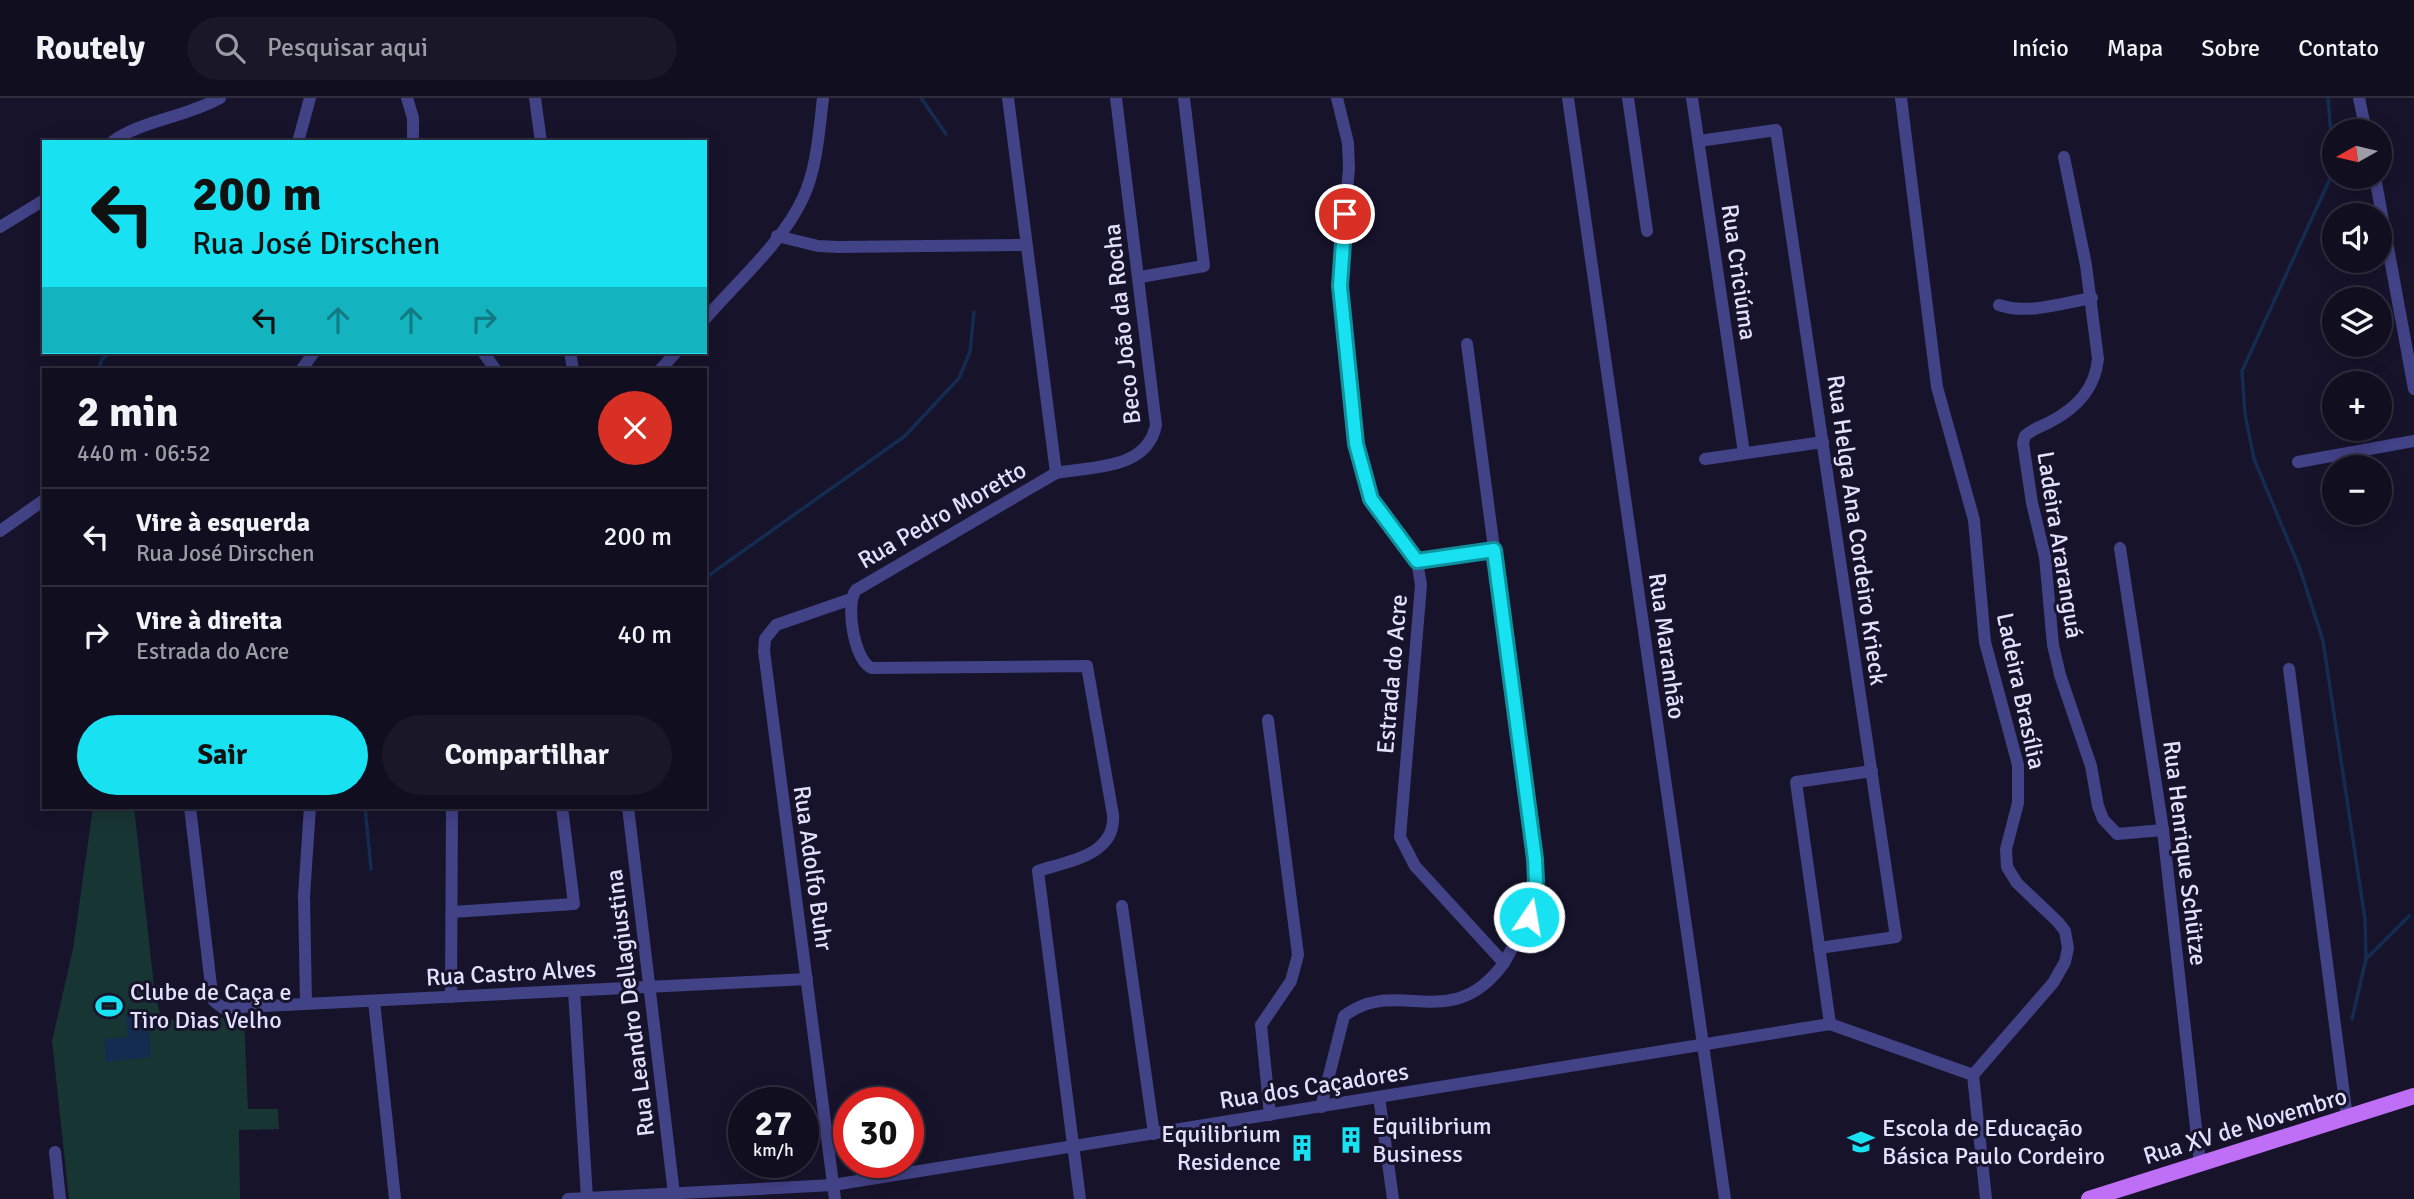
<!DOCTYPE html>
<html lang="pt">
<head>
<meta charset="utf-8">
<style>
  :root { --surface:#110e20; --page:#1a1729; --text:#f1f3f6; --muted:#9c9ca5; --line:#302e3e; --accent:#18e1f1 }
  body { margin:0; font-family:Signika,sans-serif; background:var(--page); color:var(--text); height:100vh; display:flex; flex-direction:column; font-size:26px; white-space:nowrap }
  * { box-sizing:border-box; margin:0 }
  p { font-size:23px; color:var(--muted) }
  .icon { flex:none; width:38px; height:38px; fill:none; stroke:currentColor; stroke-width:2; stroke-linecap:round; stroke-linejoin:round }
  .map { position:relative; flex:1; overflow:hidden }
  .side { position:absolute; left:42px; top:270px; width:665px; height:441px; display:flex; flex-direction:column; background:var(--surface); border-radius:0px; box-shadow:0 4px 18px #0003,0 0 0 2px var(--line) }
  .side>* { flex:none }
  .guide { position:absolute; left:42px; top:42px; width:665px; height:214px; border-radius:0px; box-shadow:0 4px 18px #0003,0 0 0 2px var(--line); background:#18e1f1; color:#111; overflow:hidden }
  .needle { width:46px; rotate:262deg }
  .tools { position:absolute; left:2322px; top:21px; display:grid; gap:14px }
  .tools a { display:grid; place-items:center; width:70px; height:70px; border-radius:50%; background:var(--surface); box-shadow:0 4px 18px #0003,0 0 0 2px var(--line); font-size:35px }
  .speed { position:absolute; left:728px; top:989px; display:flex; gap:14px; font-size:35px; font-weight:700; text-align:center }
  .speed>* { display:grid; place-content:center; width:91px; height:91px; border-radius:50%; background:var(--surface); box-shadow:0 4px 18px #0003,0 0 0 2px var(--line); line-height:1 }
  .speed small { font-size:18px; font-weight:400 }
  .speed .limit { border:10px solid #d22; background:#fff; color:#111 }
  .pin { position:absolute; display:grid; place-items:center; width:60px; height:60px; color:#fff; margin:-30px; border:4px solid #fff; border-radius:50%; box-shadow:0 2px 7px #0007 }
  .me { position:absolute; width:77px; margin:-38px; rotate:12deg; stroke-linejoin:round; filter:drop-shadow(0 0 5px #0008) }
  .turn { display:flex; align-items:center; gap:24px; height:147px; padding:0 35px; font-size:32px }
  .turn .icon { width:91px; height:91px; stroke-width:2.5 }
  .turn b { display:block; font-size:49px; line-height:60px }
  .lanes { display:flex; align-items:center; height:66px; padding:0 35px; background:#0003; justify-content:center; gap:35px; direction:ltr }
  .lanes .off { opacity:.35 }
  .round { display:grid; place-items:center; flex:none; width:74px; height:74px; border-radius:37px; background:var(--page) }
  .head { display:flex; align-items:center; justify-content:space-between; height:119px; padding:0 35px }
  h1 { font-size:42px; font-weight:800; line-height:52px }
  .button { display:flex; gap:14px; margin-top:auto; padding:14px 35px }
  .button a { flex:1; height:80px; border-radius:42px; background:var(--accent); color:#111; font-size:28px; font-weight:800; line-height:80px; text-align:center }
  .button a+a { background:var(--page); color:var(--text) }
  ul { padding:0; list-style:none }
  li { display:flex; align-items:center; gap:21px; height:98px; padding:0 35px; border-top:2px solid var(--line) }
  li div { flex:1 }
  li b { display:block; font-size:26px }
  li em { font-style:normal }
  header { display:flex; align-items:center; gap:42px; box-sizing:border-box; height:98px; padding:0 35px; background:var(--surface); border-bottom:2px solid var(--line) }
  header strong { font-size:33px }
  nav { display:flex; gap:38px; margin-inline-start:auto; font-size:24px }
  .search { width:490px; height:63px; background:var(--page); display:flex; align-items:center; gap:18px; box-sizing:border-box; padding:0 24px; border-radius:38px; color:var(--muted); font-size:26px }
  .map>svg:first-child { display:block }
</style>
</head>
<body>
<header>
<strong>Routely</strong>
<div class="search"><svg class="icon" aria-label="search" viewBox="0 0 24 24"><circle cx="10" cy="10" r="6"/><path d="M15 15l6 6"/></svg>Pesquisar aqui</div>
<nav><a>Início</a><a>Mapa</a><a>Sobre</a><a>Contato</a></nav>
</header>
<div class="map">
<svg width="2414" height="1101" viewBox="0 0 2414 1101">
  <rect width="100%" height="100%" fill="#17132b"/>
  <path fill="#173533" d="M93 709H134L155 897 162 922 244 919 248 1011H278L279 1031 239 1032 240 1101H69L52 943 73 851Z"/>
  <path fill="#132c50" d="M147 915 151 959 106 964 104 941 128 939 126 917Z"/>
  <g fill="none" stroke-linecap="round" stroke-linejoin="round">
    <g stroke="#132c50" stroke-width="3.5">
      <path d="M921 0 946 36"/>
      <path d="M2328 0 2334 72 2242 273 2245 316 2254 361 2300 471 2323 543 2365 821 2366 861"/>
      <path d="M99 271 102 261 112 254"/>
      <path d="M705 480 905 338 959 280 970 254 974 214"/>
      <path d="M365 709 371 771"/>
      <path d="M2352 921 2366 861 2409 818"/>
    </g>
    <g stroke="#424287" stroke-width="12">
      <path d="M407 0 413 20V44"/>
      <path d="M535 0 541 44"/>
      <path d="M1008 0 1056 375 856 492C845 505 854 564 872 570L1087 568 1113 717C1116 757 1069 763 1038 773L1080 1101"/>
      <path d="M1568 0 1725 1101"/>
      <path d="M1628 0 1647 133"/>
      <path d="M1692 0 1744 355"/>
      <path d="M1901 0 1937 289 1974 422 1985 544 2018 667V705L2006 751 2007 769 2017 785 2058 824 2065 833 2068 850 2065 864 2053 885 1973 977 1986 1101"/>
      <path d="M2359 0 2366 33"/>
      <path d="M1699 43 1776 32 1896 839 1819 850"/>
      <path d="M112 44C140 23 186 19 220 0"/>
      <path d="M298 44 310 0"/>
      <path d="M2064 59 2086 167 2098 261C2095 291 2077 310 2050 324 2041 329 2032 331 2025 338L2023 345 2032 405 2045 459 2053 547 2060 577 2091 668 2098 708 2103 721 2117 736 2163 732"/>
      <path d="M2375 79 2414 291"/>
      <path d="M0 129 44 102"/>
      <path d="M777 138 818 148 838 149 1026 147"/>
      <path d="M1140 179 1204 168 1184 0"/>
      <path d="M1999 207C2028 217 2062 205 2092 200"/>
      <path d="M705 221C738 183 782 145 803 100 817 70 819 33 823 0"/>
      <path d="M1467 246 1535 761C1536 802 1524 830 1504 865"/>
      <path d="M483 254 495 271"/>
      <path d="M570 254 573 271"/>
      <path d="M302 271 314 254"/>
      <path d="M661 271 676 254"/>
      <path d="M1705 361 1823 344"/>
      <path d="M2298 364 2414 343"/>
      <path d="M1056 375C1093 368 1147 372 1156 327L1116 0"/>
      <path d="M0 433 44 402"/>
      <path d="M2120 450 2163 732 2200 1066"/>
      <path d="M1417 463 1495 452"/>
      <path d="M2289 571 2347 1020"/>
      <path d="M1268 622 1298 857 1291 883 1261 927 1270 1017"/>
      <path d="M190 709 212 896 214 903 223 910 807 881"/>
      <path d="M628 709 674 1096"/>
      <path d="M1122 808 1154 1036"/>
      <path d="M452 814 574 806 562 709"/>
      <path d="M574 893 587 1100"/>
      <path d="M451 899 452 709"/>
      <path d="M374 903 395 1101"/>
      <path d="M306 906 304 798 310 709"/>
      <path d="M1830 926 1796 684 1872 673"/>
      <path d="M1379 999 1393 1101"/>
      <path d="M1321 1009 1344 918C1397 877 1451 938 1504 865L1415 768 1400 739 1421 487 1417 463 1371 401 1356 346 1339 172 1349 71 1348 45 1337 0"/>
      <path d="M55 1054 60 1101"/>
      <path d="M568 1101 833 1087 1830 926 1973 977"/>
      <path d="M835 1101 764 553 765 541 776 527 851 501"/>
    </g>
    <path stroke="#bf6ef6" stroke-width="16" d="M2089 1101 2414 998"/>
  </g>
  <g fill="none" stroke-linecap="round" stroke-linejoin="round">
    <defs>
      <path id="route" d="M1345 116 1340 188 1356 346 1371 401 1417 463 1494 452 1535 761 1536 783 1529 819"/>
    </defs>
    <use href="#route" stroke="#10929d" stroke-width="18"/>
    <use href="#route" stroke="#18e1f1" stroke-width="12"/>
  </g>
  <defs>
    <symbol id="stadium-bare" viewBox="-9 -9 18 18"><path d="M0-5a6.5 5 0 1 0 0 10a6.5 5 0 1 0 0-10ZM-3.5-1.8h7v3.6h-7Z" fill="#18e1f1" stroke="#17132b" stroke-width="2.5" paint-order="stroke"/></symbol>
    <symbol id="building-bare" viewBox="-9 -9 18 18"><path d="M-4-6H4V6H1V3H-1V6H-4ZM-2.5-4.3h1.7v1.8h-1.7ZM.8-4.3h1.7v1.8H.8ZM-2.5-1h1.7V.8h-1.7ZM.8-1h1.7V.8H.8Z" fill="#18e1f1" stroke="#17132b" stroke-width="2.5" paint-order="stroke"/></symbol>
    <symbol id="school-bare" viewBox="-9 -9 18 18"><path d="M0-5L7-2L0 1L-7-2ZM-4 1L0 2.5L4 1V4Q0 6-4 4Z" fill="#18e1f1" stroke="#17132b" stroke-width="2.5" paint-order="stroke"/></symbol>
  </defs>
  <g fill-rule="evenodd">
    <use href="#stadium-bare" x="90" y="889" width="38" height="38"/>
    <use href="#building-bare" x="1332" y="1023" width="38" height="38"/>
    <use href="#school-bare" x="1842" y="1025" width="38" height="38"/>
    <use href="#building-bare" x="1283" y="1031" width="38" height="38"/>
  </g>
  <g text-anchor="middle" dominant-baseline="central" stroke-width="6" stroke-linejoin="round" paint-order="stroke">
    <g font-size="24" fill="#e2e0fd" stroke="#17132b">
      <text transform="translate(1739 174) rotate(82)">Rua Criciúma</text>
      <text transform="translate(1122 226) rotate(-96)">Beco João da Rocha</text>
      <text transform="translate(942 417) rotate(-30)">Rua Pedro Moretto</text>
      <text transform="translate(1857 432) rotate(82)">Rua Helga Ana Cordeiro Krieck</text>
      <text transform="translate(2060 447) rotate(81)">Ladeira Araranguá</text>
      <text transform="translate(1667 548) rotate(82)">Rua Maranhão</text>
      <text transform="translate(1392 576) rotate(-85)">Estrada do Acre</text>
      <text transform="translate(2021 593) rotate(78)">Ladeira Brasília</text>
      <text transform="translate(2185 755) rotate(83)">Rua Henrique Schütze</text>
      <text transform="translate(813 770) rotate(82)">Rua Adolfo Buhr</text>
      <text transform="translate(511 875) rotate(-3)">Rua Castro Alves</text>
      <text transform="translate(630 905) rotate(-97)">Rua Leandro Dellagiustina</text>
      <text transform="translate(1314 988) rotate(-9)">Rua dos Caçadores</text>
      <text transform="translate(2245 1028) rotate(-17)">Rua XV de Novembro</text>
    </g>
    <g font-size="24" fill="#e2e0fd" stroke="#17132b" text-anchor="start">
      <text x="130" y="894">Clube de Caça e<tspan x="130" dy="28">Tiro Dias Velho</tspan></text>
      <text x="1372" y="1028">Equilibrium<tspan x="1372" dy="28">Business</tspan></text>
      <text x="1882" y="1030">Escola de Educação<tspan x="1882" dy="28">Básica Paulo Cordeiro</tspan></text>
      <text x="1281" y="1036" text-anchor="end">Equilibrium<tspan x="1281" dy="28">Residence</tspan></text>
    </g>
  </g>
</svg>
<div class="tools">
<a><svg class="needle" viewBox="-14 -14 28 28"><path d="M0-13l5 13h-10z" fill="#e53935"/><path d="M0 13l5-13h-10z" fill="#9c9ca5"/></svg></a>
<a><svg class="icon" aria-label="sound" viewBox="0 0 24 24"><path d="M4 9h4l5-4v14l-5-4H4zM17 9q2 3 0 6"/></svg></a>
<a><svg class="icon" aria-label="layers" viewBox="0 0 24 24"><path d="M12 4l9 5-9 5-9-5zM3 14l9 5 9-5"/></svg></a>
<a>+</a>
<a>−</a>
</div>
<div class="speed"><div>27<small>km/h</small></div><div class="limit">30</div></div>
<div class="pin" style="left:1345px;top:116px;background:#d93025"><svg class="icon" aria-label="arrive" viewBox="0 0 24 24"><path d="M6 21V4h12l-3 4 3 4H6"/></svg></div>
<svg class="me" style="left:1529px;top:819px" viewBox="-20 -20 40 40"><circle r="17" fill="#18e1f1" stroke="#fff" stroke-width="3"/><path d="M0-11L8 9 0 5-8 9z" fill="#fff"/></svg>
<div class="guide">
<div class="turn"><svg class="icon" aria-label="left" viewBox="0 0 24 24"><path d="M17 20v-9H6M10 6l-5 5 5 5"/></svg><div><b>200 m</b>Rua José Dirschen</div></div>
<div class="lanes"><svg class="icon" aria-label="left" viewBox="0 0 24 24"><path d="M17 20v-9H6M10 6l-5 5 5 5"/></svg><svg class="icon off" aria-label="ahead" viewBox="0 0 24 24"><path d="M12 20V5M6 11l6-6 6 6"/></svg><svg class="icon off" aria-label="ahead" viewBox="0 0 24 24"><path d="M12 20V5M6 11l6-6 6 6"/></svg><svg class="icon off" aria-label="right" viewBox="0 0 24 24"><path d="M7 20v-9h11M14 6l5 5-5 5"/></svg></div>
</div>
<section class="side">
<div class="head"><div><h1>2 min</h1><p>440 m · 06:52</p></div><a class="round" style="background:#d93025;color:#fff"><svg class="icon" aria-label="close" viewBox="0 0 24 24"><path d="M6 6l12 12M18 6L6 18"/></svg></a></div>
<ul>
<li><svg class="icon" aria-label="left" viewBox="0 0 24 24"><path d="M17 20v-9H6M10 6l-5 5 5 5"/></svg><div><b>Vire à esquerda</b><p>Rua José Dirschen</p></div><em>200 m</em></li>
<li><svg class="icon" aria-label="right" viewBox="0 0 24 24"><path d="M7 20v-9h11M14 6l5 5-5 5"/></svg><div><b>Vire à direita</b><p>Estrada do Acre</p></div><em>40 m</em></li>
</ul>
<div class="button"><a>Sair</a><a>Compartilhar</a></div>
</section>
</div>
</body>
</html>
